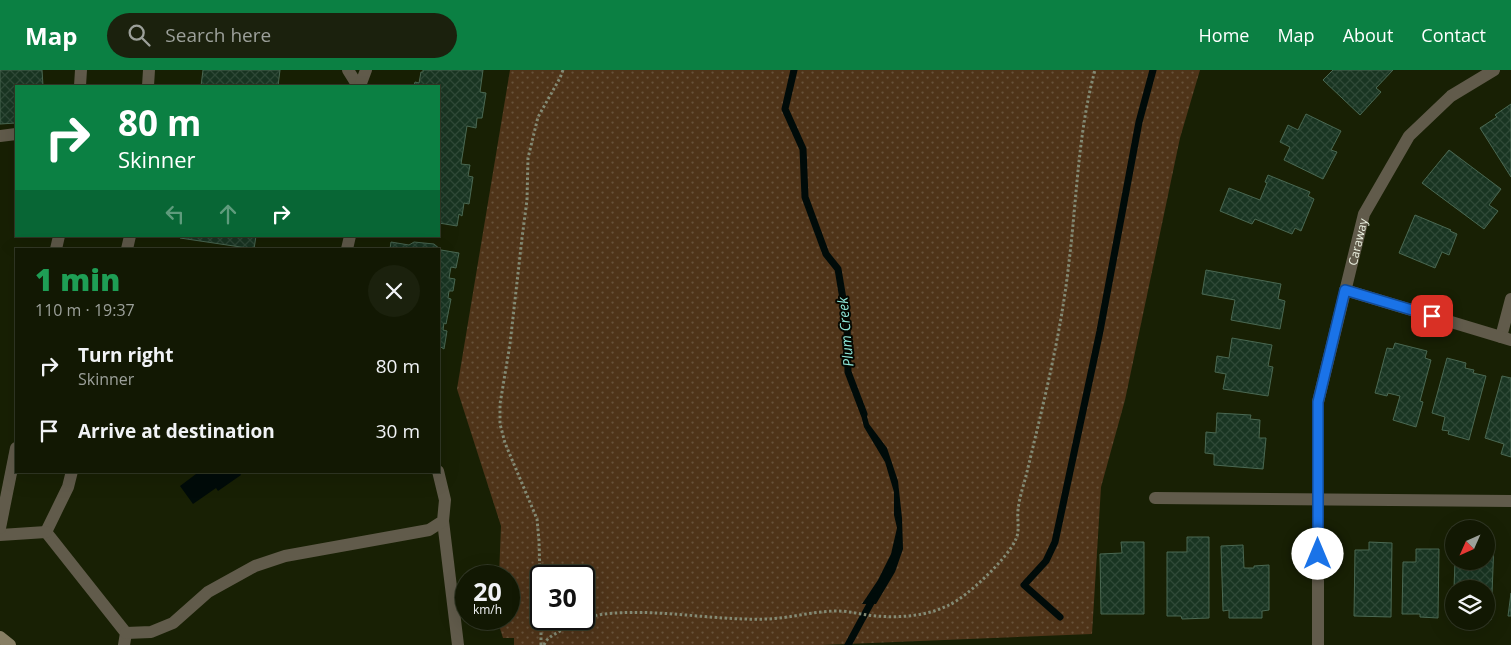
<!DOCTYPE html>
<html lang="en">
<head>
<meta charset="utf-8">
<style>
  :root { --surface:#121803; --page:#1b210d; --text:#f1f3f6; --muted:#9ca09a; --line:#313725; --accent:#0b8043 }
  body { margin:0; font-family:"Open Sans",sans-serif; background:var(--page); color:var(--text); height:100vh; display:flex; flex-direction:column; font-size:19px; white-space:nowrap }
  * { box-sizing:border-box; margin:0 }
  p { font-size:16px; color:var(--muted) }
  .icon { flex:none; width:28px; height:28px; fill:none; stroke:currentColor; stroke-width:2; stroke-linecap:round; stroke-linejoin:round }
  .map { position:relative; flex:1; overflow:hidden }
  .details { position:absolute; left:15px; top:178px; width:425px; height:225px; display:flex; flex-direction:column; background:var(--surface); border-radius:0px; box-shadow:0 5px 20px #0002,0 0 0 1px var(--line) }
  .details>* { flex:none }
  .hud { position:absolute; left:15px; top:15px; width:425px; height:152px; border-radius:0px; box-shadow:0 5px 20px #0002,0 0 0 1px var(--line); background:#0b8043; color:#fff; overflow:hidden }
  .needle { width:32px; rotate:225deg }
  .buttons { position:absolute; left:1445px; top:450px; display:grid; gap:10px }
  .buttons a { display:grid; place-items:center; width:50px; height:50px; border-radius:50%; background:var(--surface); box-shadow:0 5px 20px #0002,0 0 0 1px var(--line); font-size:25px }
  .speed { position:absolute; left:455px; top:495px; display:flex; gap:10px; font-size:25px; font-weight:700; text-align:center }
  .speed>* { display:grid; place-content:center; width:65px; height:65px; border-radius:50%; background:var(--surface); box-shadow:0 5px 20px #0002,0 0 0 1px var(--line); line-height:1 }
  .speed small { font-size:12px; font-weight:400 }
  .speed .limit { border:2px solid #111; border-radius:8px; background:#fff; color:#111 }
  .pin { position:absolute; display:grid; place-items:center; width:42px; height:42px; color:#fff; margin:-21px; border-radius:10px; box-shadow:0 2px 8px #0006 }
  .me { position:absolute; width:55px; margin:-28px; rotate:0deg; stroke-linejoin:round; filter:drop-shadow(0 0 4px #0008) }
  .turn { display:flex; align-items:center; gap:18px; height:105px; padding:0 20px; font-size:22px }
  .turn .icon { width:65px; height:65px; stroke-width:2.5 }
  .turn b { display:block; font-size:35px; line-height:42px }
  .lanes { display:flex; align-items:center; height:48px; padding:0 20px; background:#0003; justify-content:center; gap:25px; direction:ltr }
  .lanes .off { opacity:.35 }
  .round { display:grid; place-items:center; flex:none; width:52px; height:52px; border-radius:26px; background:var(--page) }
  .summary { display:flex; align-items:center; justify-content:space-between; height:85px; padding:0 20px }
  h1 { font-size:30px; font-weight:800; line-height:38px; color:#1e9e55 }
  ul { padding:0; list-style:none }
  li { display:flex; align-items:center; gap:15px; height:65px; padding:0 20px }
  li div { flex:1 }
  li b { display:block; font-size:19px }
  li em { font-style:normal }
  header { display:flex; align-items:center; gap:30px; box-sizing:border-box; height:70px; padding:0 25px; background:var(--accent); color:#fff }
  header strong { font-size:24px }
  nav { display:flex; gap:28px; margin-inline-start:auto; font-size:18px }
  .search { width:350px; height:45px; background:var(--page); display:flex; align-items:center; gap:12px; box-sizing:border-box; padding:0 18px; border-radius:28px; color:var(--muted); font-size:19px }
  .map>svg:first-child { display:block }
</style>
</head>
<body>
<header>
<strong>Map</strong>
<div class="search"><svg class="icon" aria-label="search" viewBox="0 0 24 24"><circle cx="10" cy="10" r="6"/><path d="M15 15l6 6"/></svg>Search here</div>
<nav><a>Home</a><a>Map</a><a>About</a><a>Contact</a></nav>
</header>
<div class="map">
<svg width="1511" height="575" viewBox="0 0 1511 575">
  <defs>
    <pattern id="grass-dots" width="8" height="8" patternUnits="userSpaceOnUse" patternTransform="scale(1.25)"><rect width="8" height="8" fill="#4f3419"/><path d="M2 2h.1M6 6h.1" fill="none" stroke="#68523a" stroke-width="1.8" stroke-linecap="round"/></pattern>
    <pattern id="building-cross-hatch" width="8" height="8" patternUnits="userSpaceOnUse" patternTransform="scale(1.25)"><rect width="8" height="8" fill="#193522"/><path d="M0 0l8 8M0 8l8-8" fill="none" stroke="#2f4937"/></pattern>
  </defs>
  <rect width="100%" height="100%" fill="#182004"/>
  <path fill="url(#grass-dots)" fill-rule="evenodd" d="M510 0H1200L1180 68 1125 330 1101 417 1092 564 822 575H514V568H503L497 549H509V506H499L501 456 457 319ZM541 506H584V549H541Z"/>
  <g fill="#000b09">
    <path d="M864 335 869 354 887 378 898 411 902 448 903 479 895 502 876 534H862L878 510 891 484 897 458 894 445V422L885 392 864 357 859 337Z"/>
    <path d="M200 401H239L241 405 218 421 216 418 193 434 180 416Z"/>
  </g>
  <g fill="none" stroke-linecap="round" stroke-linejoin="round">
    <g stroke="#000b09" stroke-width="7">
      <path d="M794 0 785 39 803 79 805 127 826 184 838 199 847 253 848 302 864 344"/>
      <path d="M1060 547 1024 515 1046 491 1055 472 1100 261 1139 52 1153 0"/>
      <path d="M848 575 874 527"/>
    </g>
  </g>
  <g fill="url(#building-cross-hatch)" stroke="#4a6852">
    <path d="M0 0H42L43 16H16V53L0 54Z"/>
    <path d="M203 0H280L278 16H201Z"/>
    <path d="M423 0H483L480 22 486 23 482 48H477L476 58 467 56 461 94 470 95 468 106 473 107 469 134 464 133 462 146 459 144 457 156 439 153V16H414L415 12 419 13 421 2H423Z"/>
    <path d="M1333 0H1393L1376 18 1381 22 1360 45 1323 10Z"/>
    <path d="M1511 34V107L1480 58 1497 47 1495 45Z"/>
    <path d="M1306 44 1341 61 1331 80 1337 82 1323 109 1284 90 1290 77 1280 72 1288 55 1298 60Z"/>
    <path d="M1449 80 1501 119 1489 135 1498 141 1484 159 1422 113Z"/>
    <path d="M1268 105 1310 122 1308 126 1314 129 1301 161 1295 158 1292 164 1255 149 1252 154 1220 141 1229 118 1260 130 1267 113 1265 112Z"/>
    <path d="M1415 145 1451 160 1450 161 1457 164 1449 185 1442 182 1435 198 1399 183Z"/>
    <path d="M180 166H256L254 179 180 168Z"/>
    <path d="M391 172 409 175 414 172 434 174 441 180 459 183 456 198 451 197 449 208 455 209 453 221H449L448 228 451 229 446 254 444 253 443 260 447 261 444 279 439 276V279V179H390Z"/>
    <path d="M1206 200 1281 214 1278 229 1285 231 1280 259 1231 250 1235 230 1202 224Z"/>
    <path d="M1232 268 1272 275 1268 296 1273 297 1268 326 1223 319 1226 304 1215 302 1217 286 1229 288Z"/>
    <path d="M1395 273 1427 281 1425 288 1431 290 1420 331 1423 332 1416 357 1393 350 1400 326 1388 323 1387 326 1375 323 1387 278 1393 279Z"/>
    <path d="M1447 288 1466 293 1465 298 1474 300 1473 303 1486 306 1469 370 1448 364 1449 361 1442 360 1445 347 1432 343Z"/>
    <path d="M1502 306 1511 308V387L1501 384 1504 374 1485 368Z"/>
    <path d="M1217 343 1251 345 1250 349 1260 350 1259 368H1266L1263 399 1214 395V384L1205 383 1206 362 1216 363Z"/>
    <path d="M1187 467H1209V548L1182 549 1181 546H1167V482H1187Z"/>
    <path d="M1121 472H1144V544H1101L1100 484 1122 483Z"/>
    <path d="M1369 472 1392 473 1391 547 1354 546 1355 480H1369Z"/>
    <path d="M1486 472H1494L1491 550 1486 549V519H1454L1455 491H1486Z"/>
    <path d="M1243 475 1244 498H1254V496L1269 495V540L1262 541V548H1229V540L1223 541 1221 476Z"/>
    <path d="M1416 479H1439L1438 548 1420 547V544H1402L1403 492H1416Z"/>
    <rect x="584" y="521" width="5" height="22"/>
    <path d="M1511 523V546H1508Z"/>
  </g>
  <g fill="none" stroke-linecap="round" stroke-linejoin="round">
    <g stroke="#838a74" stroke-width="3" stroke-dasharray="2.5 2.5" stroke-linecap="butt">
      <path d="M541 546 539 471 537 449 505 373 500 354V334L510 274 522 168 527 130 528 88 538 47 560 8 563 0"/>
      <path d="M541 575V549"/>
      <path d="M544 575C547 567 555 564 562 560 575 552 589 546 604 544 658 538 714 551 768 549 791 548 814 541 837 541 850 541 863 545 876 546 901 548 927 546 949 535 967 527 1008 488 1016 469 1020 460 1017 450 1018 440 1019 429 1023 417 1026 406 1043 335 1061 265 1069 192 1077 127 1078 63 1095 0"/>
    </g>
    <g stroke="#615b4b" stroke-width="12">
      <path d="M348 0 358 16"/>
      <path d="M148 16 149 0"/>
      <path d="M360 16 366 0"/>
      <path d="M0 66 16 64"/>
      <path d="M127 179 130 166"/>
      <path d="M347 179 350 166"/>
      <path d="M1501 267 1511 229"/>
      <path d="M1155 428 1511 431"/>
      <path d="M443 451 458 575"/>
      <path d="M46 462 126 563 124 575"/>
      <path d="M46 462 68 417 72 401"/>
      <path d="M0 465 46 462"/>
      <path d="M126 563 151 562 173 553 208 522 255 496 285 486 429 460 443 451 445 430 438 401"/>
    </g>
    <g stroke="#615b4b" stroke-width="12">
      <path d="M80 16 81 0"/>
      <path d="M56 179 59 166"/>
      <path d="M1345 220 1511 270"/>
      <path d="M0 458 16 378"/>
      <path id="s1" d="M1318 575V332L1364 144 1409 66 1451 26 1494 0"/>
    </g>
    <path stroke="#877f64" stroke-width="12" d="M0 567 10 575"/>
  </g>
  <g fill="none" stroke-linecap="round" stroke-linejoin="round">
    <defs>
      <path id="route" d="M1318 484V332L1345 220 1432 246"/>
    </defs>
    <use href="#route" stroke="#114b97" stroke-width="12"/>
    <use href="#route" stroke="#1a73e8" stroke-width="9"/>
  </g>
  <g text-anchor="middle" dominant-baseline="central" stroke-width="4" stroke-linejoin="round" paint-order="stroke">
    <g font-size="12" fill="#ebf1e0" stroke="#060801">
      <text stroke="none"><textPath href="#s1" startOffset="408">Caraway</textPath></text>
    </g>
    <g font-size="14" font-style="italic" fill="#8de7d8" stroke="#060801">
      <text transform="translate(845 262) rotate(-95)">Plum Creek</text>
    </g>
  </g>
</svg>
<div class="buttons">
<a><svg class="needle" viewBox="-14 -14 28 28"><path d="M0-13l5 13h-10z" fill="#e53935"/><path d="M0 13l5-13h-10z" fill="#9ca09a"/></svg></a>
<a><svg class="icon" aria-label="layers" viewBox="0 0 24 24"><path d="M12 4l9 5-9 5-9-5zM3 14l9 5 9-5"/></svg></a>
</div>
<div class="speed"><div>20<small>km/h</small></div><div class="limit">30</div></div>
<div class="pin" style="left:1432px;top:246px;background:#d93025"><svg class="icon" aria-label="arrive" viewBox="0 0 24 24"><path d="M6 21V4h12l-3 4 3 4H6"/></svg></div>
<svg class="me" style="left:1318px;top:484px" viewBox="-20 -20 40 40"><circle r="19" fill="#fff"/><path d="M0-13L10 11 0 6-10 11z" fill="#1a73e8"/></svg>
<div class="hud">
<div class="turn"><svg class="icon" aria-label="right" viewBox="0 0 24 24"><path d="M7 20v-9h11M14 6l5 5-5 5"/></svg><div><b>80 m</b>Skinner</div></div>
<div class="lanes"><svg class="icon off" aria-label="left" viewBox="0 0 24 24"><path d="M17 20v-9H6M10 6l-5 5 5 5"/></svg><svg class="icon off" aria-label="ahead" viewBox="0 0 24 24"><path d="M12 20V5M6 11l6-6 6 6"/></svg><svg class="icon" aria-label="right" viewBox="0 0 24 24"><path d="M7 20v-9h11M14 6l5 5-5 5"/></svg></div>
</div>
<section class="details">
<div class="summary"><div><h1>1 min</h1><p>110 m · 19:37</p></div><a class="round"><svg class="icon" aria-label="close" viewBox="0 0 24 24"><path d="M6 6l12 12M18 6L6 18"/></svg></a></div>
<ul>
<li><svg class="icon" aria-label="right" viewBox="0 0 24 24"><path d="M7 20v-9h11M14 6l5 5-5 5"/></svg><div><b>Turn right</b><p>Skinner</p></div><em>80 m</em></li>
<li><svg class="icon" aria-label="arrive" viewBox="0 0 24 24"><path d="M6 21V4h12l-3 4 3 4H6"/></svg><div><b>Arrive at destination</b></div><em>30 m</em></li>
</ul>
</section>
</div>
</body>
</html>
